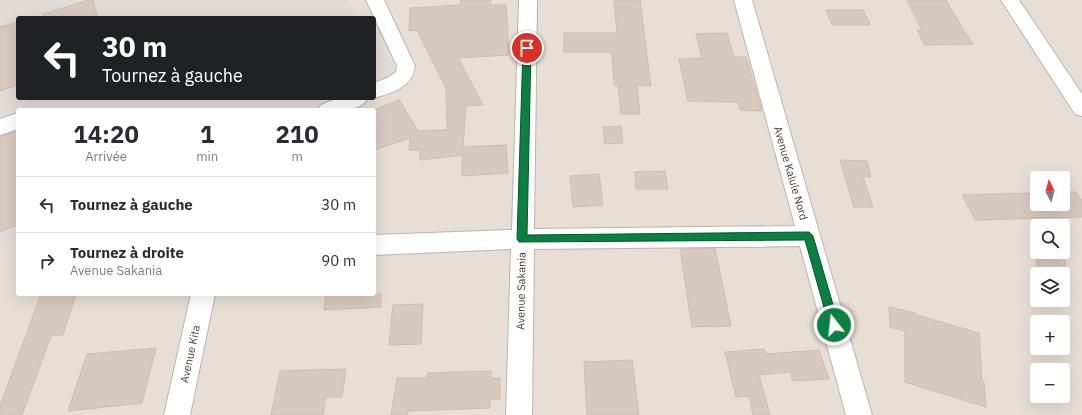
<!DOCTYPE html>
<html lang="fr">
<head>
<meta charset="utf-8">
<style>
  :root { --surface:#fff; --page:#f2f2f3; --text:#2b2b33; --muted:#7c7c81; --line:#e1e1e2 }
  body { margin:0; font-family:"IBM Plex Sans",sans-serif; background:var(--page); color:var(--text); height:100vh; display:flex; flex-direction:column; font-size:15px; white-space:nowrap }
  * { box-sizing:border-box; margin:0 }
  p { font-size:13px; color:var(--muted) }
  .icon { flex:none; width:22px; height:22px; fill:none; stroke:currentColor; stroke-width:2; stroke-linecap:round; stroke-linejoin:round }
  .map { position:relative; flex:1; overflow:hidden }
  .drawer { position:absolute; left:16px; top:108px; width:360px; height:188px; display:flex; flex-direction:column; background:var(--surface); border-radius:4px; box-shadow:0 4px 16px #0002 }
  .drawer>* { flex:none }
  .top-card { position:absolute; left:16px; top:16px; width:360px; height:84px; border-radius:4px; box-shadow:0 4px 16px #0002; background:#202124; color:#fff; overflow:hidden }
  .needle { width:26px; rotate:354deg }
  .tools { position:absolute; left:1030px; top:171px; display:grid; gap:8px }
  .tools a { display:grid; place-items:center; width:40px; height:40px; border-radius:4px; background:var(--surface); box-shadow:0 4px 16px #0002; font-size:20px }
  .pin { position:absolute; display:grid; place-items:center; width:34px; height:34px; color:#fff; margin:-17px; border:2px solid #fff; border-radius:50%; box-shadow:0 1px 4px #0007 }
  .me { position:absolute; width:44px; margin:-22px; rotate:344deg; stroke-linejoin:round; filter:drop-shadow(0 0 3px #0008) }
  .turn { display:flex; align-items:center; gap:14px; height:84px; padding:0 20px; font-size:18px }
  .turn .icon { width:52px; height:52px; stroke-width:2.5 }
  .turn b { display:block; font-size:28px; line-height:34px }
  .eta { display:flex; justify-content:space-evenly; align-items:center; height:68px; text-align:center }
  .eta b { font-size:24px; font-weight:800; line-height:28px }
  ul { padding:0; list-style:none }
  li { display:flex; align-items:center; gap:12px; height:56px; padding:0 20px; border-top:1px solid var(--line) }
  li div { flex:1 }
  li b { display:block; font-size:15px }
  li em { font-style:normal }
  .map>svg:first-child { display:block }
</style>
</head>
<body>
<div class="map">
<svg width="1082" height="415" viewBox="0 0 1082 415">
  <rect width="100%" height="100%" fill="#f3ede7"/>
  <path fill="#e7ded5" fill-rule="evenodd" d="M0 0H1082V415H0ZM18 18H374V98H18ZM18 110H374V294H18ZM1037 178H1063V204H1037ZM1037 226H1063V252H1037ZM1037 274H1063V300H1037ZM1037 322H1063V348H1037ZM1037 370H1063V396H1037Z"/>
  <g fill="#e2dcd8">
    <path d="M0 0H347L359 18H18V98H339L312 110H18V240L0 248Z"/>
    <path d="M374 38 398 72 374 82Z"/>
  </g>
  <g fill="#d8c9bf" stroke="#d0bcaf">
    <path d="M89 0H93L98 18H44L43 14Z"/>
    <path d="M461 0H491L490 5H506L509 55 458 58 483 105 466 106 463 147 506 145 508 173 462 176V155L420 160V150H409L410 138 374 150V110L399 100 418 131 447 130 446 88 417 30 409 31 410 8 460 5Z"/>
    <path d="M614 0H640L651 86 637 85 640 114H621L618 85H614L612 52H564V33H617Z"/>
    <path d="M907 0H946L963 29 973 44 925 45 917 30H922Z"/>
    <path d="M826 10H863L870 25H832Z"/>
    <path d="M18 22V85L0 91V27Z"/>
    <path d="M727 33 734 57H746L762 111 740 110 738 102 688 101 679 59 702 58 696 34Z"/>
    <path d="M621 126 623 143 605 144 603 127Z"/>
    <path d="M18 131V225L0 232V137Z"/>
    <path d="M840 160 867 161 871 177H863L873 207H854Z"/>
    <path d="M665 171 668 189H636L635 172Z"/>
    <path d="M599 174 603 205 573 207 570 176Z"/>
    <path d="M1063 192H1076L1082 201V217L975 220 962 195 1037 193V204H1063Z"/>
    <path d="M715 248 731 326 692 327 680 249Z"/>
    <path d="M1035 252H1054L1064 254 1067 274H1038Z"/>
    <path d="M41 294H76L63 335 51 336 22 415H0V406Z"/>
    <path d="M326 294H381V307L324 310Z"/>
    <path d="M423 304 421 344 389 345 393 305Z"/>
    <path d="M889 307 915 313 916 315 979 333 982 381 984 382 986 407 905 382V331L890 327Z"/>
    <path d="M156 348 142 403 68 411 87 354Z"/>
    <path d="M764 349 766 354 819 350 829 379 793 381 790 372 759 375 770 415H753L749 396 736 397 725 352Z"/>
    <path d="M632 360 639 415H587L584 362Z"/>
    <path d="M346 369 342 397H326L323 415H271L280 371Z"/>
    <path d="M491 371V378H500V399H490V408L408 411 407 415H391L397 378H427L428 373Z"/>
  </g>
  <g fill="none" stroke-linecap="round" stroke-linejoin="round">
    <defs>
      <g id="minor">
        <path d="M366 0H384L415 66C413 87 392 93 374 98V83L387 78 396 72 397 66Z"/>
        <path d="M519 0H537L534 229 795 226 734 0H752L872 415H846L800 246 534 249 532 415H506L511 249 374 255V235L512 230Z"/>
        <path d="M1001 0H1019L1082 94V116L1075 114Z"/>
        <path d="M338 98H368C359 114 334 110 318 110L321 105Z"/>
        <path d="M18 113V129L0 135V119Z"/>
        <path d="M191 294H215L190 415H164Z"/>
      </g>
    </defs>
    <use href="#minor" stroke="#bfb3a9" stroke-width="2"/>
    <use href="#minor" fill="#fff" fill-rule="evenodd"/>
  </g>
  <path fill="#0b8043" stroke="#07532c" d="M527 45 531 48 527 235 809 232 813 236 839 325 838 329 834 330 830 329 829 325 805 240 519 242 517 239 523 48Z"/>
  <g text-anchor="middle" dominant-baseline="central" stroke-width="3" stroke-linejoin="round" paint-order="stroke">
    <g font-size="11" fill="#463c36" stroke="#fff">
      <text transform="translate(791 173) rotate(74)">Avenue Kalule Nord</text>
      <text transform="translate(521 291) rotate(-89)">Avenue Sakania</text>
      <text transform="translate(190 354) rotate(-78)">Avenue Kita</text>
    </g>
  </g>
</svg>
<div class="tools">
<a><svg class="needle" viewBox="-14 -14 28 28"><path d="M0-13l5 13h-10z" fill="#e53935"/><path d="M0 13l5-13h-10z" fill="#7c7c81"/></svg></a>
<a><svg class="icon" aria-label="search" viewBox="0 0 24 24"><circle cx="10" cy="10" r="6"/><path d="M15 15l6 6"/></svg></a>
<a><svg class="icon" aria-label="layers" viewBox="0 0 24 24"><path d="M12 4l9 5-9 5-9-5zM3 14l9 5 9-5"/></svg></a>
<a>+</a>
<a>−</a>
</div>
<div class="pin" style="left:527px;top:48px;background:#d93025"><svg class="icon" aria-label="arrive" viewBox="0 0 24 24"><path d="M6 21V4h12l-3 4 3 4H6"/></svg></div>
<svg class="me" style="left:834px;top:325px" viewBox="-20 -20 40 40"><circle r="17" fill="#0b8043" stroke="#fff" stroke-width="3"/><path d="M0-11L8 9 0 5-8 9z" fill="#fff"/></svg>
<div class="top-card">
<div class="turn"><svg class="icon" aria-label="left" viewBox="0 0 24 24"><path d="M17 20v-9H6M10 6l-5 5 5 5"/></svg><div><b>30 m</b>Tournez à gauche</div></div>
</div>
<section class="drawer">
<div class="eta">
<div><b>14:20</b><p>Arrivée</p></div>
<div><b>1</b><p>min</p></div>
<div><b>210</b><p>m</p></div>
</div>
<ul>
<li><svg class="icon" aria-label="left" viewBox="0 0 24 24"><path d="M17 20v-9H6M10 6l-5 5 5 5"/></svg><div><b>Tournez à gauche</b></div><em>30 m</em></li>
<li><svg class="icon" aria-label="right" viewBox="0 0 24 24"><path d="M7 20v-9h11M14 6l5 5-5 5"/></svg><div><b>Tournez à droite</b><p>Avenue Sakania</p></div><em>90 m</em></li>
</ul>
</section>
</div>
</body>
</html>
